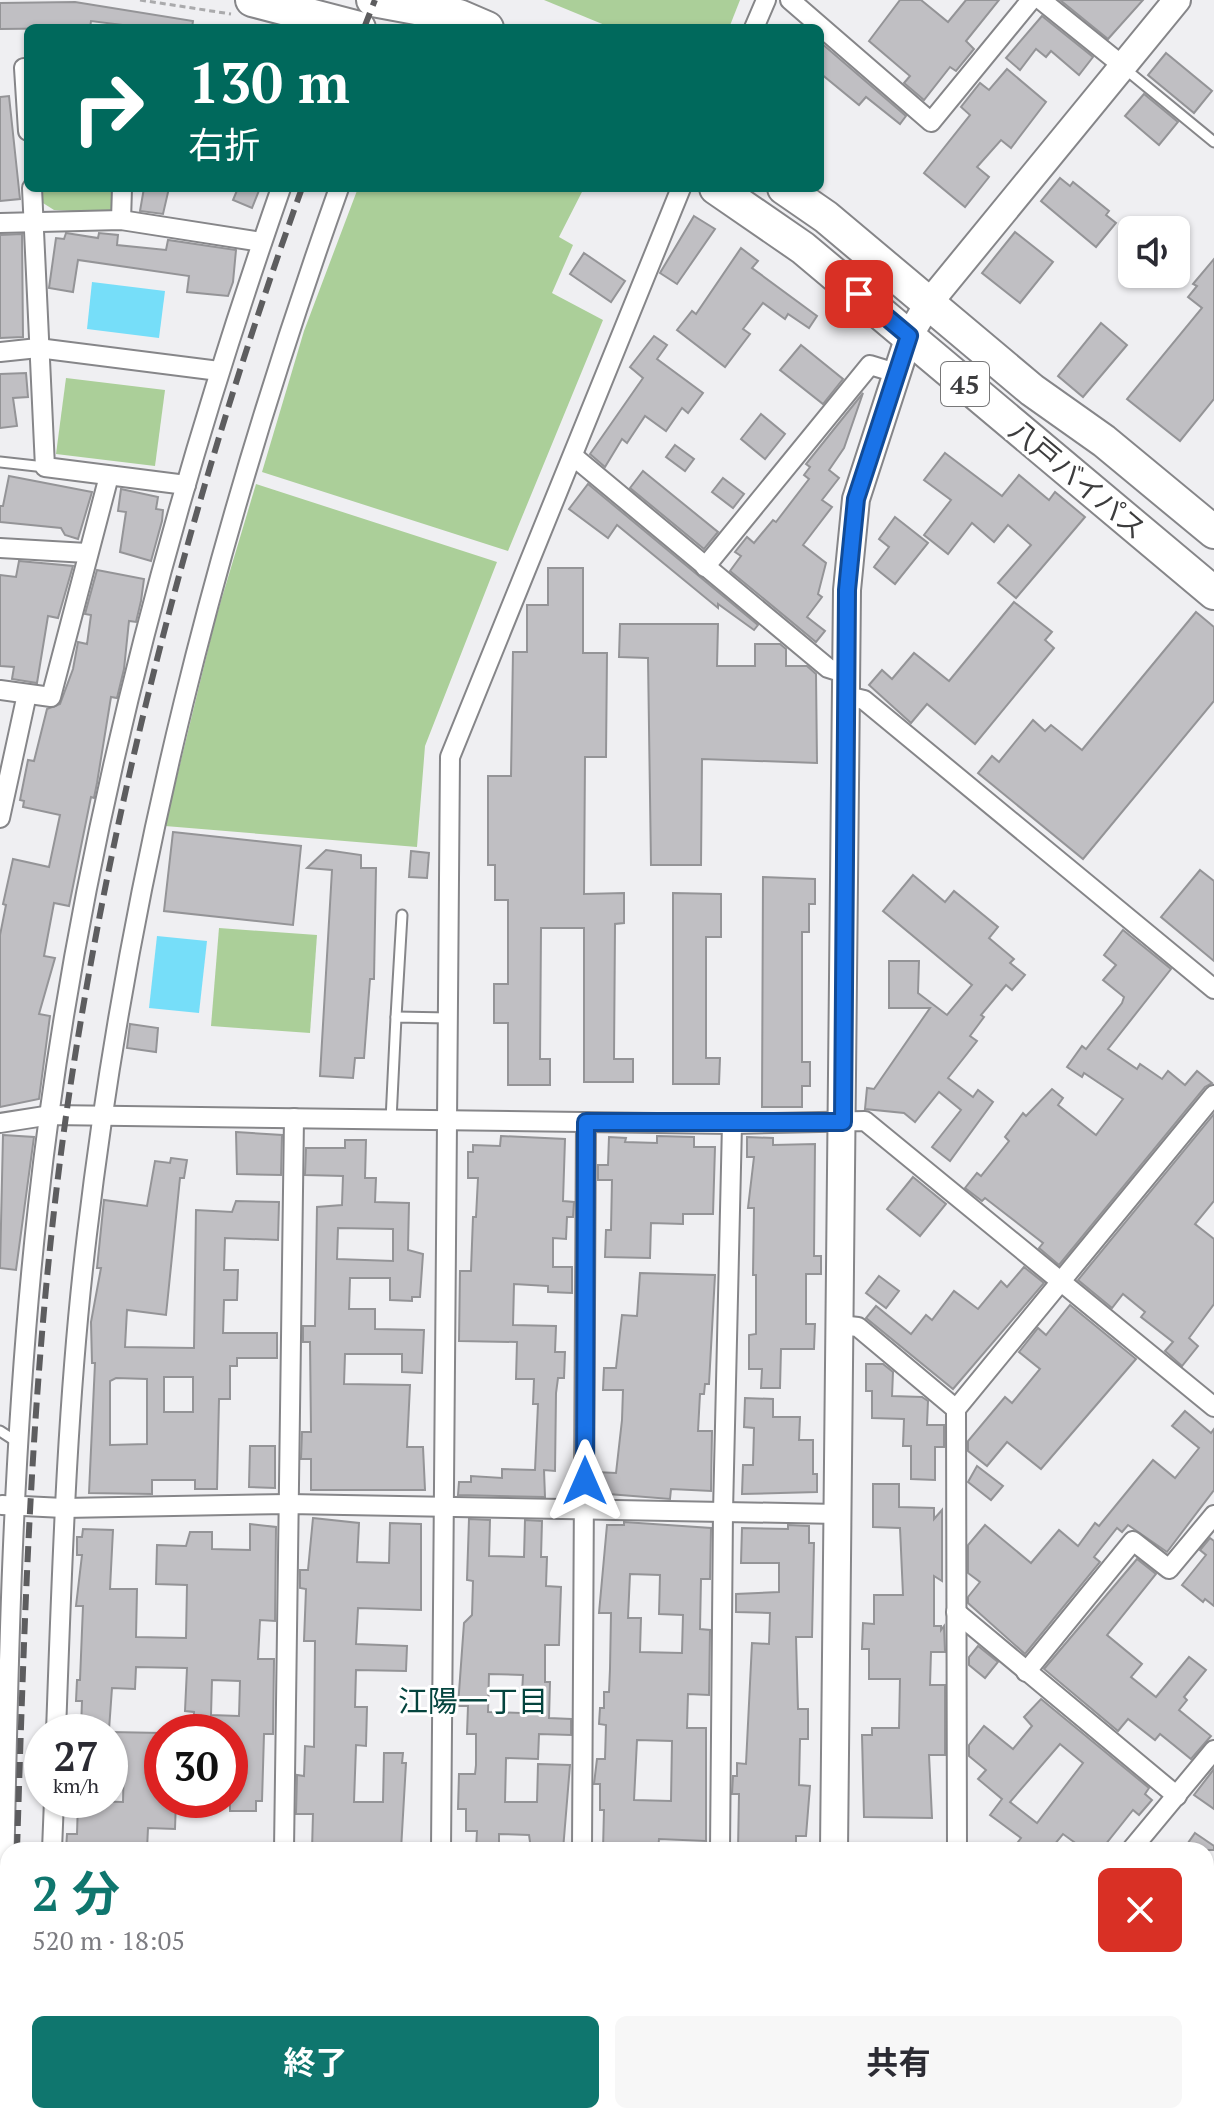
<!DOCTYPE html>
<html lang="ja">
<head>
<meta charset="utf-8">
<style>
  :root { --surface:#fff; --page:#f7f7f7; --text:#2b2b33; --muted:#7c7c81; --accent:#0f766e }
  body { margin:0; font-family:"PT Serif","Noto Sans JP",serif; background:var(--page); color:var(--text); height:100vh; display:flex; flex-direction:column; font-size:30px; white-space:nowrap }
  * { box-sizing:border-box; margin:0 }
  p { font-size:26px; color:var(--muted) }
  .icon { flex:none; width:44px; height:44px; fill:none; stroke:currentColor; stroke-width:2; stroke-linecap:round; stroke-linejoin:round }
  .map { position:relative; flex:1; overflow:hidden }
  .details { position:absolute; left:0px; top:1842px; width:1214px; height:282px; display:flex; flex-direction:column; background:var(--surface); border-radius:24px 24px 0 0; box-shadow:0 2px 6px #0004 }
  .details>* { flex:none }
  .top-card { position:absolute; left:24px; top:24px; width:800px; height:168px; border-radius:12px; box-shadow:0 2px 6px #0004; background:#00695c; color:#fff; overflow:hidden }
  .tools { position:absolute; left:1118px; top:216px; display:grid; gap:16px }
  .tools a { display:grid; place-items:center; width:72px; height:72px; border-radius:12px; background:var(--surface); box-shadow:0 2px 6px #0004; font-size:40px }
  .speed { position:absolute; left:24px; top:1714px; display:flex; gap:16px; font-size:40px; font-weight:700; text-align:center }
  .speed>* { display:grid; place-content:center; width:104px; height:104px; border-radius:50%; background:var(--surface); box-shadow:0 2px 6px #0004; line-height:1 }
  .speed small { font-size:20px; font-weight:400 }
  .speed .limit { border:12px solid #d22; background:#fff; color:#111 }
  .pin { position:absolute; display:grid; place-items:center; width:68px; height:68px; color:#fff; margin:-34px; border-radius:16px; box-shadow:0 4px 12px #0006 }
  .me { position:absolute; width:88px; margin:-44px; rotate:0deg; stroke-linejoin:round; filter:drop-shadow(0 0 6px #0008) }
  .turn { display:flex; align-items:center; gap:28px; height:168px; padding:0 32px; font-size:36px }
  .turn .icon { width:104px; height:104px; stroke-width:2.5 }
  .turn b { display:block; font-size:56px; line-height:68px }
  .round { display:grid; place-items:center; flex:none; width:84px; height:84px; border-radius:12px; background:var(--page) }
  .overview { display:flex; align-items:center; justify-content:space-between; height:136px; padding:0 32px }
  h1 { font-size:48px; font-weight:700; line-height:60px; color:var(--accent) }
  .cta { display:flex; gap:16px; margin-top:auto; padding:16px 32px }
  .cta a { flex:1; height:92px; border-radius:12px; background:var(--accent); color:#fff; font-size:32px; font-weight:700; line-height:92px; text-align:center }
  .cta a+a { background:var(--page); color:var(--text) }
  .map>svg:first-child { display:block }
</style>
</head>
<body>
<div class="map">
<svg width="1214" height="2123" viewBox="0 0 1214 2123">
  <rect width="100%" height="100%" fill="#efeff2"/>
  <g fill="#abcf99">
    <path d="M544 0H740L729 28H612Z"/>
    <path d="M42 188H116L115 208 111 213 54 210 43 203Z"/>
    <path d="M358 188H584L559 237 573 245 552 293 603 320 508 551 262 472 304 331Z"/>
    <path d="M66 378 165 390 155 466 56 454Z"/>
    <path d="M256 484 497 562 425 746 417 847 165 826 215 621Z"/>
    <path d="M219 928 317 935 310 1033 211 1026Z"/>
  </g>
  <g fill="#76def9">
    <path d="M92 282 165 291 159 338 87 329Z"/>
    <path d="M157 936 207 941 199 1013 149 1008Z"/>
  </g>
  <g fill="#c0bfc3" stroke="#949497" stroke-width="2" fill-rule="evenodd">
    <path d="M900 0H921L948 22 966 0H999L966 41 974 49 956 71 950 67 924 100 904 83 910 76 869 41Z"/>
    <path d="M1060 0H1143L1108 39Z"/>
    <path d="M75 2 193 21 192 28H147L91 21 90 28 0 29V3Z"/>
    <path d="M1042 16 1093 57 1079 75 1051 51 1046 57 1036 49 1020 70 1006 58Z"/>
    <path d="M820 42 906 116 900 124 866 97 859 105 820 73Z"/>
    <path d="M1166 53 1212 91 1194 113 1148 75Z"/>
    <path d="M1007 69 1046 102 1011 148 1001 140 977 167 989 177 965 207 924 173 970 115 961 107 980 83 989 90Z"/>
    <path d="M1144 94 1178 122 1159 145 1125 116Z"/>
    <path d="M9 96 20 199 0 201V97Z"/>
    <path d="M1060 178 1070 186 1073 182 1109 211 1106 215 1116 223 1096 247 1041 201Z"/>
    <path d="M144 188H169L163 214 140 211Z"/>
    <path d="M238 188H260L252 208 233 200Z"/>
    <path d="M694 216 715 229 677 284 660 273Z"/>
    <path d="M1015 232 1053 262 1020 303 982 273Z"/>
    <path d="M66 233 98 238 99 233 118 235 117 245 166 250 168 240 236 250 233 282 228 296 187 292 189 276 78 260 73 292 49 288 56 238 64 239Z"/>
    <path d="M22 234 23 337 0 338V235Z"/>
    <path d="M741 248 758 261 752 268 817 316 809 328 788 314 785 319 763 303 743 329 750 334 725 367 677 330 692 311 696 314Z"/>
    <path d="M584 253 625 281 611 302 570 274Z"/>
    <path d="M1214 259V399L1180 441 1127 399 1202 308 1188 297 1197 286 1193 284Z"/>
    <path d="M1101 323 1127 345 1083 397 1058 376Z"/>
    <path d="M654 336 667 345 657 359 703 393 688 413 682 408 666 431 645 416 627 443 622 439 605 467 590 454 643 378 630 367Z"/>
    <path d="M801 345 843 379 823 404 780 370Z"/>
    <path d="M26 373 28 397 13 398 17 426 0 428V374Z"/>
    <path d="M863 393 844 448 829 470 839 478 822 500 832 507 803 545 826 563 818 594 822 597 807 617 825 631 816 642 730 571 741 556 735 552 747 537 754 543 773 520 776 522 809 479 804 475 810 467 806 464Z"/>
    <path d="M761 414 785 434 765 459 741 439Z"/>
    <path d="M675 445 694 459 685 471 666 457Z"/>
    <path d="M945 453 1002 496 1019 475 1049 500 1055 492 1085 517 1016 598 998 583 1031 545 1008 525 994 542 972 523 948 554 924 535 951 500 924 480Z"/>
    <path d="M643 471 718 532 704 549 630 488Z"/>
    <path d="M9 476 92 492 78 539 65 535 61 528 0 522V506H3Z"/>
    <path d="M723 478 744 494 733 508 712 492Z"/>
    <path d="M588 484 758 625 754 630 718 604V608L617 525 608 538 569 509Z"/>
    <path d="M121 489 158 497 156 509 163 510 162 521 151 561 120 552 126 512 118 511Z"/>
    <path d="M895 517 928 543 895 584 874 567 889 547 879 539Z"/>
    <path d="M19 561 73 566 58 618 48 616 37 683 12 679 14 667 0 666V575L16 577Z"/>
    <path d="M548 568H583V653H607L606 757H585L584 894 624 893V923L615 924 614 1059H633V1082H584V928H541L540 1059H550V1085H508V1023H494V984H508V900H495V865H488V776H511L513 652H527V605H548Z"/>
    <path d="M97 570 144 579 141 601 136 622 129 621 124 669 117 698 111 697 97 783 94 798 91 797 69 906 54 903 44 956 55 958 39 1014 50 1016 39 1099 0 1107V935L6 905 3 904 13 859 49 867 60 815 23 807 24 801 20 800 28 760 34 761 47 709 60 704 73 669 78 642 87 644 91 615 85 614Z"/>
    <path d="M1014 602 1052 632 1045 640 1054 648 975 744 927 704 911 723 869 685 882 670 892 679 914 653 949 681Z"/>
    <path d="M1196 612 1214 627V701L1083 859 978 773 992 756 999 762 1033 720 1045 731 1051 725 1082 750Z"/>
    <path d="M620 624H718L717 666H755V644H780L786 649V666H807L816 674 817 763 702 759 701 865H651L648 658 619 657Z"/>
    <path d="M173 832 301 846 293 925 164 911Z"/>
    <path d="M326 850 361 855V868H376L374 979H370L364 1058H355L353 1078 320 1076 332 870 307 868Z"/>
    <path d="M411 851 429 853 427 878 409 877Z"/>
    <path d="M1200 870 1214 881V961L1161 917Z"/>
    <path d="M913 875 945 902 954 891 998 927 989 938 1014 959 1010 963 1025 975 1012 990 1006 985 981 1015 984 1017 970 1036 977 1041 948 1078 973 1097 978 1090 993 1102 950 1161 932 1147 961 1110 939 1092 915 1122 904 1113 865 1109 867 1088 874 1089 930 1008H889V961H919L918 993 947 1015 972 985 883 911Z"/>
    <path d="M763 877 815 879V904H809V932H802V1062H810V1086H802V1107H762Z"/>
    <path d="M673 893 721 894V937H706V1058H720L719 1084H673Z"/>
    <path d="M1123 930 1171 969 1108 1049 1137 1069 1140 1064 1162 1079 1168 1071 1185 1085 1197 1071 1212 1083 1205 1087 1059 1265 1039 1248 1043 1243 985 1198 982 1201 965 1188 977 1173 981 1176 1009 1141 1005 1137 1023 1113 1026 1116 1052 1089 1063 1098 1058 1105 1096 1135 1123 1099 1084 1073 1082 1077 1067 1067 1082 1046 1086 1049 1122 1003 1124 997 1103 980 1116 965 1104 955Z"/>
    <path d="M130 1024 158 1028 156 1052 127 1048Z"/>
    <path d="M1214 1114V1201L1195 1224 1214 1239V1304L1189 1338 1198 1346 1182 1366 1165 1351 1173 1342 1141 1317 1145 1312 1123 1294 1112 1308 1078 1280Z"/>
    <path d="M236 1132 282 1135 281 1175 237 1174Z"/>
    <path d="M3 1135 34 1137 16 1270 0 1268Z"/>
    <path d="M501 1136 565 1139 563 1201 574 1202 573 1217H567L566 1239 553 1238V1267H572V1293L548 1292V1286L514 1284 513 1325 556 1326 555 1352H565L564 1378H558L556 1393 555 1471 544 1470 545 1497 458 1495 459 1482H471V1476L502 1478V1469L535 1470 538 1404H533L534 1379H516L517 1342 459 1341 460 1271H471L473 1217H476L478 1178H468V1152H473V1145L500 1146Z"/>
    <path d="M657 1136 694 1137V1147H715L713 1214H683V1224L651 1223 650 1258 605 1257 606 1230H611L612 1180H598V1165H608L609 1137 626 1138 625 1142 657 1143Z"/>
    <path d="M747 1137 773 1138V1145L815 1144 814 1256H821V1274H806V1324H815L814 1349H781L780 1388H761L762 1369H749V1335L756 1334V1275H753L754 1208H748L754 1157H747Z"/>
    <path d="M345 1140H366L365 1178H376L375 1202 409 1203 408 1250 423 1254 420 1297H412V1301L390 1300V1278H350L349 1309H375V1329L424 1330 422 1373 402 1372V1354H345L344 1384 410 1385 407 1447H423L425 1490H311V1459H301L302 1432H311L310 1342H303V1326H315L317 1207 342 1205 343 1176 305 1175 306 1148H345ZM338 1228 393 1229V1261L337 1259Z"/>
    <path d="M171 1158 187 1160 184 1178H180L166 1315 127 1310 125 1347 194 1348 196 1210 232 1212 236 1201 279 1202 278 1240 225 1238 224 1270H238L237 1300H224L223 1333H277V1358H237V1366H230V1399H219L217 1489H195V1480H152V1494L89 1493 95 1363H92L91 1322 101 1268H97L104 1200 147 1206 155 1161 170 1163ZM164 1377H193V1412H164ZM116 1378 147 1379V1444L110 1445V1381Z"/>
    <path d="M913 1177 946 1204 920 1236 887 1209Z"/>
    <path d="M1024 1267 1044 1283 953 1389 866 1318 876 1306 911 1334 926 1315 932 1320 954 1291 978 1309 1001 1281 1007 1287Z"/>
    <path d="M640 1273 715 1275 709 1384H705L704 1394H700L698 1431H712L711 1491 671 1489 670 1499 596 1493V1472L616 1473 622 1420 623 1390H603L604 1368H616L622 1315 637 1316Z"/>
    <path d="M879 1276 899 1291 886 1308 866 1293Z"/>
    <path d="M1070 1305 1136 1359 1041 1469 1007 1442 987 1466 968 1451V1441L1005 1397 1012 1403 1040 1369 1019 1352 1038 1328 1046 1335Z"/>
    <path d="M866 1364H883L893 1372 892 1396 922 1397 928 1401 927 1425H944V1447H935V1480L911 1479V1446H903L904 1419 872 1418V1391H866Z"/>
    <path d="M745 1398 773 1399V1417H800L799 1440H813V1474H817V1492L742 1494 743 1465H753L754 1428 744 1427Z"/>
    <path d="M1185 1411 1211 1433 1214 1429V1490L1167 1552 1128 1525 1122 1532 1117 1528 1094 1557 1100 1562 1025 1654 968 1603V1597L980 1582 968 1573V1545L985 1525 1031 1563 1059 1530 1078 1546 1095 1523 1099 1526 1153 1460 1175 1478 1199 1448 1172 1426Z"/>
    <path d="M250 1446H275V1488L249 1487Z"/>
    <path d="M977 1466 1003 1486 991 1500 968 1482Z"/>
    <path d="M873 1484H899V1507L934 1508V1519L942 1510V1581L934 1576V1626H941V1630L944 1626 945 1652H931L930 1685H945V1755H929L932 1818 864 1817 862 1735H872V1728H899L900 1679H869V1649H862L863 1623 874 1624V1595H903L900 1528 873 1527Z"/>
    <path d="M313 1518 359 1523 357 1562 389 1563 390 1523 421 1524V1610L358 1608 356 1644 407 1646 406 1671 356 1670 355 1707H367L366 1746 356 1745 354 1802H383L384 1753H403L402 1763H406L401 1850H312L313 1814H296L297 1775 304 1776 305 1746 314 1747 315 1641H304L306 1589 300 1588V1570H308Z"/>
    <path d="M469 1519 490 1520 489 1556 524 1557 525 1520 542 1521 541 1557H547L546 1586 561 1587 559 1645H545V1682H550L549 1718 571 1719V1735L539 1734 538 1759 506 1758 505 1802H537L538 1764 570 1765 563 1850 531 1849 529 1835 499 1834V1850H476L477 1831H466V1809H458L459 1774H475L476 1765V1734H467L468 1706H458L464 1623 472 1615 473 1581 467 1580ZM489 1674 523 1675 521 1713 488 1712Z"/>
    <path d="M624 1522 711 1528 710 1579H701L700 1629 710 1630 709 1695 688 1694 687 1728H706V1841L659 1839 658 1850H603L604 1810H600V1784H594L597 1759H605L606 1725 599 1724 600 1708H604V1692H609L610 1669 611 1613H599L607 1525H624ZM630 1574 660 1575 659 1614 683 1615 682 1653 640 1652 641 1618H628ZM637 1740 672 1741 671 1801 634 1800Z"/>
    <path d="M250 1524 276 1527 275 1621 260 1620 258 1659H274L273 1734H264L262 1801H256V1811H230V1732H193L194 1712 185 1711 187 1668 136 1667 135 1689 112 1688 109 1730 81 1729 82 1701H76L77 1680H80L83 1606H76L82 1555H77V1537H82L83 1529 113 1530 110 1589H137L136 1637 186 1638 187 1585 156 1584 157 1545 186 1546 190 1532H212V1549L250 1550ZM212 1680 240 1681 239 1716 211 1715Z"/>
    <path d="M788 1525 809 1526V1543H814L812 1637H796L798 1709H808V1739H800L799 1785 810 1786 806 1836H796V1850H738L739 1794H732L733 1776H737V1763L746 1764 752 1643 769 1644 770 1613 736 1612V1594L779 1592V1563H741L742 1528 788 1529Z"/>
    <path d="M1210 1538 1214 1541V1606L1205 1599 1203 1602 1182 1585 1206 1555 1200 1550Z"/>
    <path d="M1137 1559 1156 1574 1107 1635 1142 1664 1131 1677 1156 1697 1189 1657 1206 1670 1184 1697 1187 1700 1179 1710 1211 1736 1191 1759 1160 1734 1155 1740 1128 1719 1118 1731 1044 1669Z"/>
    <path d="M978 1646 998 1662 985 1678 969 1665V1657Z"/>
    <path d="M1041 1699 1149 1788 1145 1794 1152 1800 1139 1815 1133 1810 1101 1850H1085L1063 1834 1050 1850H1012L1021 1838 990 1815 1002 1799 978 1779 986 1770 969 1756V1745L984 1726 1013 1749 1032 1726 1024 1717ZM1060 1744 1083 1763 1037 1823 1010 1802Z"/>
    <path d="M110 1732 162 1733V1800L176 1801 175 1829 148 1828 147 1850 89 1847V1850H66L67 1834H77L78 1801 123 1802 124 1757 110 1756Z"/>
    <path d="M1214 1769V1809L1194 1795Z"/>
    <path d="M1195 1833 1214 1846V1850H1183Z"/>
  </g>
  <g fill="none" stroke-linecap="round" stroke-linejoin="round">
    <defs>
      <g id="lane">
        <path d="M1124 68 1214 142"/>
        <path d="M0 462 45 467"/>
        <path d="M396 1017 402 915"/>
        <path d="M391 1120 396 1017 449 1018"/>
        <path d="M0 1431 17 1442"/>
      </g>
      <g id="street">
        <path d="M790 0 931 122 1031 0"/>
        <path d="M1041 0 1123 66"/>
        <path d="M754 28 766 0"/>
        <path d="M28 69 24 68 28 131"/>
        <path d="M32 188 45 467 186 485"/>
        <path d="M121 220 122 188"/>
        <path d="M0 223 121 220 262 242"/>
        <path d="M0 352 38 348 219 371"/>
        <path d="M573 456 828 668 847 674"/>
        <path d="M0 548 87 553"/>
        <path d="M705 567 870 365 896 373"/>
        <path d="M0 690 51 697 109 476"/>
        <path d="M847 696 864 700 1214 989"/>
        <path d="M0 818 27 694"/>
        <path d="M0 1123 51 1115 732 1124 865 1121 1214 1407"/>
        <path d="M840 1325 858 1327 956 1409"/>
        <path d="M2 1505 64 1508 289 1504 839 1514"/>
        <path d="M956 1612 1177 1796"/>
        <path d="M1026 1672 1133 1541 1169 1569 1214 1515"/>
        <path d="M56 1732C62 1566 67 1399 87 1234 130 872 217 530 339 188"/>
        <path d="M52 1850 54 1800"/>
        <path d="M284 1850 294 1118"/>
        <path d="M441 1850 450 757 681 188"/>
        <path d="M582 1850 586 1122"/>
        <path d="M720 1850 723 1512 732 1124"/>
        <path d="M957 1850 956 1409 1214 1095"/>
        <path d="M1131 1850 1214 1750"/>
        <path d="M1 2037C7 1760 7 1483 38 1206 76 859 166 517 281 188"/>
        <path d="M438 2116V2123"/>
        <path d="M47 2123V2116"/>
        <path d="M717 2123V2116"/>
      </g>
      <g id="secondary">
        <path d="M834 1850 847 590 856 499 909 336 928 304 1177 0"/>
        <path d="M0 2037H8"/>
        <path d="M1206 2041 1214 2031"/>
        <path d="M831 2123V2116"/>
      </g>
      <g id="highway">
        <path d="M252 0 359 28"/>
        <path d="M373 0 459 16 487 28"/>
        <path d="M716 188 803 248 1214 593"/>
        <path d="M784 188 826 217 1032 390 1104 441 1214 532"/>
      </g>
    </defs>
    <use href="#lane" stroke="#868689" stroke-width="13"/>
    <use href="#street" stroke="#868689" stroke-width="22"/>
    <use href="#secondary" stroke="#868689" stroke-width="30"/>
    <use href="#highway" stroke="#868689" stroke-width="36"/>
    <path stroke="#aaaaac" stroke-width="3" stroke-dasharray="6 4" stroke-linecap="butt" d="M140 0 231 14"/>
    <use href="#lane" stroke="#fff" stroke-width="9"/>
    <use href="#street" stroke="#fff" stroke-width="18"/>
    <use href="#secondary" stroke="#fff" stroke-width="26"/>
    <use href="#highway" stroke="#fff" stroke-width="32"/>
    <g stroke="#5d5d5f" stroke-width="6" stroke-dasharray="16 8" stroke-linecap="butt">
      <path d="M364 28 375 0"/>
      <path d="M17 1850C25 1600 32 1351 68 1102 114 790 195 485 302 188"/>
      <path d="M7 2123 9 2116"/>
    </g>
  </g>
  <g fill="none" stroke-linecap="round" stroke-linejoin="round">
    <defs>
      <path id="route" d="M585 1481 586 1122H843L847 590 856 499 909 336 859 294"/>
    </defs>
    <use href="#route" stroke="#114b97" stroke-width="20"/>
    <use href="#route" stroke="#1a73e8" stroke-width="14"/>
  </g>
  <g text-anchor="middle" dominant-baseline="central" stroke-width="6" stroke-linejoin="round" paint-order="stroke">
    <rect fill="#fff" stroke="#777778" stroke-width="2" x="941" y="362" width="48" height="44" rx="6"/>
    <g font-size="26" font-weight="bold" fill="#3d3d3e">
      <text x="965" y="384">45</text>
    </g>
    <g font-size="28" fill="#3d3d3e" stroke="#fff">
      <text transform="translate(1078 479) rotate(40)">八戸バイパス</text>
    </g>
    <g font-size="30" fill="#04443e" stroke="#fff">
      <text x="473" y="1701">江陽一丁目</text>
    </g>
  </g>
</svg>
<div class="tools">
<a><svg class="icon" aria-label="sound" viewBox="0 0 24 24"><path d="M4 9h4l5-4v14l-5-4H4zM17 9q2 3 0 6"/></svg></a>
</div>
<div class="speed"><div>27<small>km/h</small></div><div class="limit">30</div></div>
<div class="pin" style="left:859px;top:294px;background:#d93025"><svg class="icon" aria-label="arrive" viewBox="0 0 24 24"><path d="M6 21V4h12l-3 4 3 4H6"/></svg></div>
<svg class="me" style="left:585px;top:1481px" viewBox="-20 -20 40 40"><path d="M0-17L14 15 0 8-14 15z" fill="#1a73e8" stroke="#fff" stroke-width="4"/></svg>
<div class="top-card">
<div class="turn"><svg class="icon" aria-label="right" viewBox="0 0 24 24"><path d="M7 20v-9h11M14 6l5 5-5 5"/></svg><div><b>130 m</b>右折</div></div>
</div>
<section class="details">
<div class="overview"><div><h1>2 分</h1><p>520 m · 18:05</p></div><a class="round" style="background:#d93025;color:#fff"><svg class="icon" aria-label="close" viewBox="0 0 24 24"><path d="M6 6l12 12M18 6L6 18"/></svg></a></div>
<div class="cta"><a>終了</a><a>共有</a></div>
</section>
</div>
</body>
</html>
